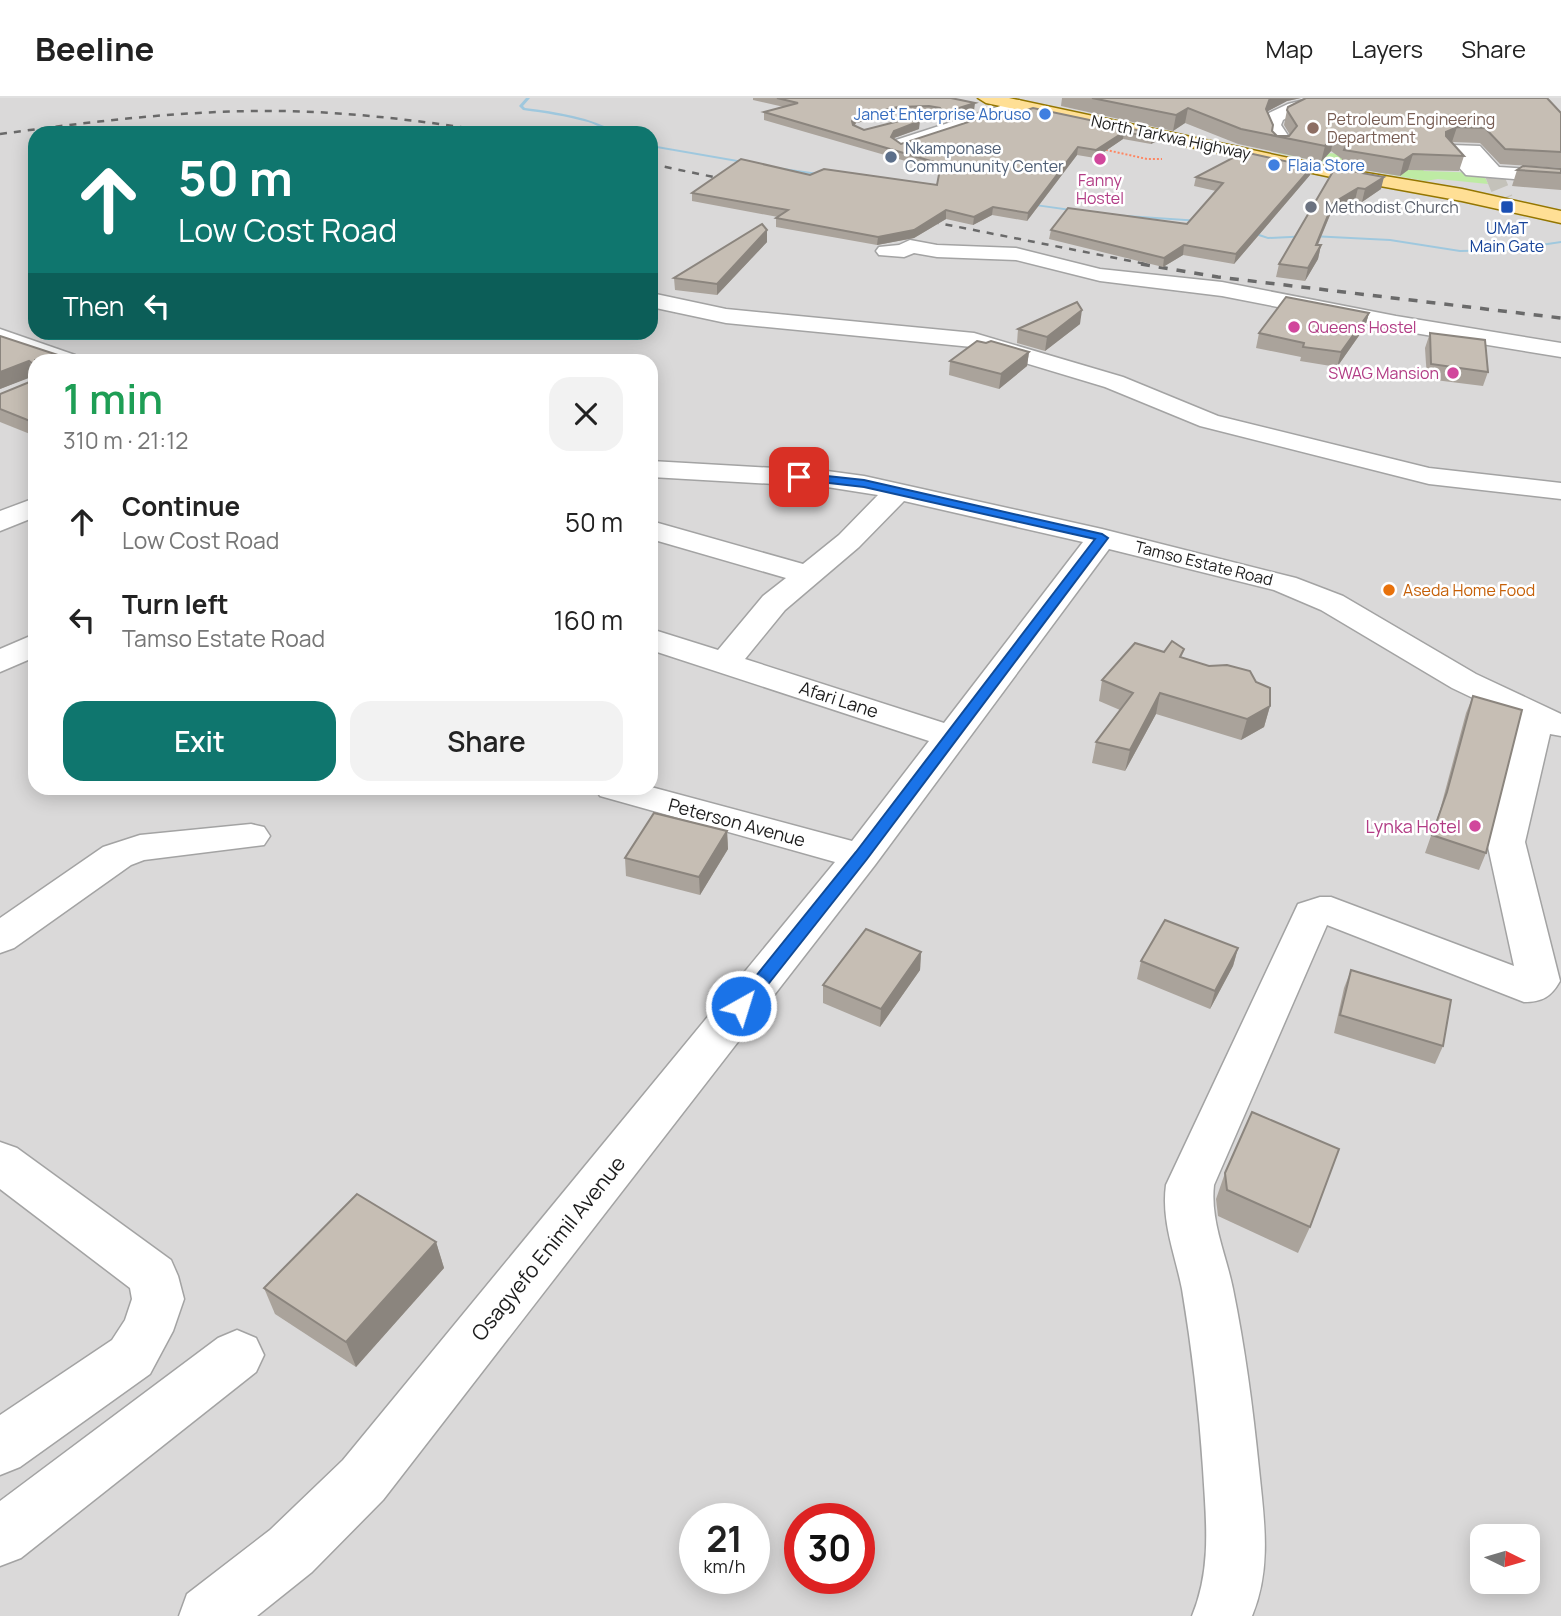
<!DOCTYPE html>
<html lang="en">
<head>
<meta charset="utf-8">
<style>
  :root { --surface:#fff; --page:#f2f2f2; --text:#222; --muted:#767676; --line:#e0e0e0; --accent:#0f766e }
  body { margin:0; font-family:Manrope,sans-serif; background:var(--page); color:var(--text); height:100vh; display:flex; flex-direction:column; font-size:26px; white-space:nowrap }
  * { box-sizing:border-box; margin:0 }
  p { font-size:23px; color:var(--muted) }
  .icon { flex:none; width:38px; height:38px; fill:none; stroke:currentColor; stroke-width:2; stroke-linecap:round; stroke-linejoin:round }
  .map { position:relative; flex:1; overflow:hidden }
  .sheet { position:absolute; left:28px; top:256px; width:630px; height:441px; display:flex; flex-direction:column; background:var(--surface); border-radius:21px; box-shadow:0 4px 18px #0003 }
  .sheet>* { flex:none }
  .top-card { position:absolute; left:28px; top:28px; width:630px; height:214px; border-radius:21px; box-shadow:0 4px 18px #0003; background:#0f766e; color:#fff; overflow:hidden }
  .needle { width:46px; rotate:95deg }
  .fabs { position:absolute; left:1470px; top:1426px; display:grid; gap:14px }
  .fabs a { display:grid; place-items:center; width:70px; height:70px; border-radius:14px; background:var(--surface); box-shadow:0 4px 18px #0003; font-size:35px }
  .speed { position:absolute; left:679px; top:1405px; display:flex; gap:14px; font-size:35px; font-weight:700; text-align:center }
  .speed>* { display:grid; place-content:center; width:91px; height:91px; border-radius:50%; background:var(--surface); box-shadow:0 4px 18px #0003; line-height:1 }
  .speed small { font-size:18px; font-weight:400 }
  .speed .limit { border:10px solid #d22; background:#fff; color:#111 }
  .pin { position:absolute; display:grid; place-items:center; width:60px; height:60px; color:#fff; margin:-30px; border-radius:14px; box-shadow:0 4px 10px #0006 }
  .me { position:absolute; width:77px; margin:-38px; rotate:39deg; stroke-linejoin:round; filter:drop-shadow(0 0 5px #0008) }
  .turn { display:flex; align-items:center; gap:24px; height:147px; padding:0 35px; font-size:32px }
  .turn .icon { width:91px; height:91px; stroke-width:2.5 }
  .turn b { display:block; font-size:49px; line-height:60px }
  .then { display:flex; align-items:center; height:66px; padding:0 35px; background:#0003; gap:14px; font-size:26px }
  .round { display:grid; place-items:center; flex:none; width:74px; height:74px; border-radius:21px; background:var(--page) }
  .overview { display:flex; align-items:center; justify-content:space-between; height:119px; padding:0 35px }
  h1 { font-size:42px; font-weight:600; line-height:52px; color:#1e9e55 }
  .primary-button { display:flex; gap:14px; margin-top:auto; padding:14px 35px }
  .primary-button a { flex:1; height:80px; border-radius:21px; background:var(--accent); color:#fff; font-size:28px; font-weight:600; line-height:80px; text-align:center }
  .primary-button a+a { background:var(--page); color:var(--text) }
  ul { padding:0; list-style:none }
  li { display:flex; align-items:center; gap:21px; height:98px; padding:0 35px }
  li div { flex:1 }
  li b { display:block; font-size:26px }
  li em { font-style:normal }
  header { display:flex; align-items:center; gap:42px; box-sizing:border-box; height:98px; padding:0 35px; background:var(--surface); border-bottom:2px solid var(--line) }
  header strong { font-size:33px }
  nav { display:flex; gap:38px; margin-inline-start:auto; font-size:24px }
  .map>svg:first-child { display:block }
</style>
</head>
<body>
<header>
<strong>Beeline</strong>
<nav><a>Map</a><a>Layers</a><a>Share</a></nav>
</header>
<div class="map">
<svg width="1561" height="1518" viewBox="0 0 1561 1518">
  <rect width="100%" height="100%" fill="#eeebe1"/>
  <path fill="#dad9d9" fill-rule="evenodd" d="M0 0H1561V1518H0ZM35 35H651V234H35ZM35 262H651V690H35ZM695 1421H754V1480H695ZM800 1421H859V1480H800ZM1482 1438H1528V1484H1482Z"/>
  <path fill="#beeba4" d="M1281 52 1343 56 1407 54 1424 73 1483 75 1488 86 1438 81 1425 83 1277 55Z"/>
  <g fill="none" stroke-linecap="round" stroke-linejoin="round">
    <g fill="#9fc8de" fill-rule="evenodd">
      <path d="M526 0H530L523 8 525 10C557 14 590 19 619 35 608 35 598 27 588 24 565 18 546 15 523 12L519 8Z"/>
      <path d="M651 47 749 64 751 65 749 66 651 49Z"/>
      <path d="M769 68 825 76 827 77 825 78 770 70Z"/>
      <path d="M1027 105 1078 112 1080 113 1078 114 1029 107Z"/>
      <path d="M1111 116 1200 122 1202 123 1200 124 1113 118Z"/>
      <path d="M1248 132 1268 139 1311 137 1390 141 1460 152 1507 151 1561 143V145L1507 153 1460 154 1390 143 1311 139 1268 141 1246 134V133Z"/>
    </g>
    <path stroke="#c4c2ba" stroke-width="18" stroke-dasharray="18 10" stroke-linecap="butt" d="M1493 74 1504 101"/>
    <defs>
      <g id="minor">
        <path d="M1312 0H1341L1339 3 1299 13 1283 22 1281 27 1291 42 1286 51H1274L1271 47 1273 42 1265 27 1269 15 1288 6Z"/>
        <path d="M1019 2 1027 7 1025 10 908 50 902 51 893 46 896 42Z"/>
        <path d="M1452 47 1480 48 1499 69 1561 73V85L1466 77 1443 52Z"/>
        <path d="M910 142 937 147 1016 150 1100 171 1222 184 1396 218 1561 245V259L1396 232 1222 198 1100 183 1016 162 937 159 914 155 904 159 879 157 876 153 879 149 899 147Z"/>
        <path d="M651 195 726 211 974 235 1123 279 1218 318 1429 370 1561 385V401L1429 386 1200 328 1105 289 972 249 726 225 651 209Z"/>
        <path d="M0 231 75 257 79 262H46L0 246Z"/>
        <path d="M651 363 827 373 864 378 1102 431 1296 480 1343 498 1476 576 1561 616V638L1550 636 1525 744 1560 883C1551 899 1542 904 1524 904L1327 827 1214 1087C1210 1123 1226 1156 1233 1191 1245 1250 1253 1310 1259 1371 1264 1421 1272 1470 1252 1518H1192C1212 1470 1206 1422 1203 1371 1199 1311 1192 1251 1182 1191 1175 1156 1161 1123 1166 1087L1298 806 1320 799H1331L1514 868 1487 744 1519 622 1452 590 1321 512 1274 492 1109 451 875 767 383 1402 312 1474 257 1518H179L187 1496 270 1432 343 1362 835 764 600 698 595 690 651 689 852 743 929 643 651 552V531L718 552 763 498 786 480 651 441V423L803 466 839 437 878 397 827 389 651 379ZM904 403 1083 444 944 625 745 561 785 512 859 449Z"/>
        <path d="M35 400V419L0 433V413Z"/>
        <path d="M35 536V559L0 574V551Z"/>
        <path d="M251 726 264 729 270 738 264 747 144 762 131 767 14 850 0 855V820L103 749 140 737Z"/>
        <path d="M0 1044 17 1050 171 1162 178 1178 184 1201 173 1233 150 1276 20 1369 0 1377V1317L112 1242 125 1222 132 1201 130 1190 0 1091Z"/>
        <path d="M237 1232 256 1240 264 1257 256 1274 21 1460 0 1468V1403L218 1240Z"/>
      </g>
      <path id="major" d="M978 0H1009L1331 69 1462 91 1561 113V125L1462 103 1331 79 986 5Z"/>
    </defs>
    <use href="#minor" stroke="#a3a3a3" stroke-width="3"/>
    <use href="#major" stroke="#947600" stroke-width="3"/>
    <path stroke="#fe8662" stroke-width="2" stroke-dasharray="2 2" stroke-linecap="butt" d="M1102 51 1147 61H1162"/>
    <use href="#minor" fill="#fff" fill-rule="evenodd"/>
    <use href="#major" fill="#ffdf95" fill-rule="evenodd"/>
    <g stroke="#6a6a6a" stroke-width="2.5" stroke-dasharray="7 7" stroke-linecap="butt">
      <path d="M0 36C104 22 209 9 314 14 376 17 437 25 499 35"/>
      <path d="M651 66 733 83"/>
      <path d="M918 121 1151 167"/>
    </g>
    <path stroke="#6a6a6a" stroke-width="3.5" stroke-dasharray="9 9" stroke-linecap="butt" d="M1141 166 1218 179 1561 220"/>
  </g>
  <g fill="#aaa39b">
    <path d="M753 0H951L974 13 942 23 939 17 929 15 897 16 856 25 855 27 864 32 919 31 894 40 901 46 1018 15 1156 36 1155 44 1151 46 1123 41 1095 60 1077 57 1027 123 992 117 973 127 946 121 914 140 877 147 776 129V120L778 119 692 103V95L810 77 937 87 940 73 764 22V14L784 9 753 2Z"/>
    <path d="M1062 0H1301L1287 3 1268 13 1267 14 1272 33 1277 38 1290 37 1284 27 1287 12 1561 15V70L1500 66 1480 45 1452 44 1464 58 1459 73 1408 72 1400 78 1340 68 1342 61 1331 53 1321 64 1238 46 1185 25 1173 33 1061 8Z"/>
    <path d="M1335 70 1381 91 1362 104 1355 102 1330 117 1318 147H1321L1318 161 1305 183 1276 179 1279 166Z"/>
    <path d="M1561 71V92L1512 88 1517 72Z"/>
    <path d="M1310 77 1234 166 1183 157 1163 169 1049 141 1051 132 1187 126 1216 93 1194 88 1196 79Z"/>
    <path d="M767 132V144L717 197 675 192 674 180Z"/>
    <path d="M1369 215 1365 229 1337 269 1300 263 1301 259 1256 250 1259 235Z"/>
    <path d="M1080 226 1045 253 1017 245 1018 231Z"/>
    <path d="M1430 235 1488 274 1483 288 1427 281 1425 250Z"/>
    <path d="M0 238 35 262V338L0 324V296L32 283V278L0 291Z"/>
    <path d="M1029 254 1027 268 999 291 949 277 950 263Z"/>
    <path d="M1182 559 1256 584 1270 608 1264 629 1241 642 1156 616 1125 673 1092 665 1096 644 1120 612 1099 603 1102 582Z"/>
    <path d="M1473 598 1486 755 1479 772 1425 755 1440 712 1466 615Z"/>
    <path d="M727 733 728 751 700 797 626 778 625 760Z"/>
    <path d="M1238 850 1233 868 1210 911 1137 881 1141 863Z"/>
    <path d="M921 854 920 872 880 929 823 905V887Z"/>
    <path d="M1351 872 1443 948 1435 966 1334 935 1344 890Z"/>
    <path d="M1225 1075 1310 1129 1298 1155 1218 1118 1216 1101Z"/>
    <path d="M436 1144 444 1170 356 1269 275 1216 264 1190Z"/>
  </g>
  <g fill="#8b857e">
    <path d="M1270 0H1301L1287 3 1268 13 1263 26 1266 11Z"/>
    <path d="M975 5 974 13 942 23 943 15Z"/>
    <path d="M898 9 897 16 856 25 852 30V23L857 18Z"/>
    <path d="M1188 10 1185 25 1173 33 1176 17Z"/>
    <path d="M920 23 919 31 894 40 891 39 894 33Z"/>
    <path d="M1457 29 1452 44 1442 50 1446 34Z"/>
    <path d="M1124 34 1123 41 1095 60 1096 52Z"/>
    <path d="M1156 36 1155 44 1151 46 1152 39Z"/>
    <path d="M1334 37 1331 53 1321 64 1325 48Z"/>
    <path d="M1078 49 1077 57 1027 123 1028 115Z"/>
    <path d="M1413 56 1408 72 1400 78 1404 62Z"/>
    <path d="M1312 69 1310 77 1234 166 1236 156Z"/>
    <path d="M1384 79 1381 91 1362 104 1365 91Z"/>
    <path d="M1358 90 1355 102 1330 117 1312 160 1316 147 1333 105Z"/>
    <path d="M993 109 992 117 973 127 974 119Z"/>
    <path d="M946 112V121L914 140 877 147 878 139Z"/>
    <path d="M767 132V144L717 197V186Z"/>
    <path d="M1184 147 1183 157 1163 169 1164 160Z"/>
    <path d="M1321 147 1318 161 1305 183 1308 170Z"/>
    <path d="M1082 212 1080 226 1045 253 1047 239Z"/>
    <path d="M1369 215 1365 229 1337 269 1341 254Z"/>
    <path d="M1029 254 1027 268 999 291 1001 276Z"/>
    <path d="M29 263 34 278 0 291V274Z"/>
    <path d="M1160 595 1156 616 1125 673 1130 652Z"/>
    <path d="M1270 608 1264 629 1241 642 1247 621Z"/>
    <path d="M727 733 728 751 700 797 699 779Z"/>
    <path d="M1238 850 1233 868 1210 911 1215 893Z"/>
    <path d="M921 854 920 872 880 929 881 911Z"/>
    <path d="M436 1144 444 1170 356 1269 346 1244Z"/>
  </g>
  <g fill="#c6beb4" stroke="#8b857e" stroke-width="2">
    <path d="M777 0H951L975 5 943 15 940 10 929 8 898 9 857 18 852 23 853 27 864 32 903 22 920 23 894 33 891 39 901 46 1005 12 1018 15 1033 10 1156 36 1152 39 1124 34 1096 52 1078 49 1028 115 993 109 974 119 946 112 914 132 878 139 776 120 788 112 692 95 741 61 810 77 824 71 937 87 941 66 764 14 798 5Z"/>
    <path d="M1092 0H1270L1266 11 1273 27 1272 33 1277 38H1289L1297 28 1287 12 1288 9 1306 0H1547L1561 15V54L1505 51 1485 30 1457 29 1446 34V38L1464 58 1413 56 1404 62 1344 52 1347 46 1334 37 1325 48 1241 31 1188 10 1176 17Z"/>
    <path d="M385 29 410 35H374Z"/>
    <path d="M1244 54 1312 69 1236 156 1184 147 1164 160 1051 132 1068 110 1187 126 1223 85 1196 79Z"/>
    <path d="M1523 68 1561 71V75L1517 72Z"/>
    <path d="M1335 70 1384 79 1365 91 1358 90 1333 105 1316 147H1321L1308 170 1279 166Z"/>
    <path d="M762 126 767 132 717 186 674 180Z"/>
    <path d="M1286 199 1369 215 1341 254 1303 249 1304 245 1259 235Z"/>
    <path d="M1077 204 1082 212 1047 239 1018 231Z"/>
    <path d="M1430 235 1485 242 1488 274 1431 266Z"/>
    <path d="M0 238 73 262H35V325L0 311V296L32 283 33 266 29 263 0 274Z"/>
    <path d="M977 243 986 245 991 243 1029 254 1001 276 950 263Z"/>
    <path d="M1172 543 1184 551 1180 559 1209 568 1227 567 1250 573 1256 584 1270 590V608L1247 621 1160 595 1130 652 1096 644 1133 595 1102 582 1135 545 1164 554Z"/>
    <path d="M1473 598 1522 612 1486 755 1432 737 1447 694Z"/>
    <path d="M654 715 727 733 699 779 625 760Z"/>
    <path d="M1165 822 1238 850 1215 893 1141 863Z"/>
    <path d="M866 831 921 854 881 911 823 887Z"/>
    <path d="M1351 872 1451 902 1443 948 1340 917Z"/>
    <path d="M1252 1014 1339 1051 1310 1129 1227 1092 1225 1075Z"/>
    <path d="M357 1096 436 1144 346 1244 264 1190Z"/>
  </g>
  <path fill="#1a73e8" stroke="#114b97" stroke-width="2" d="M799 375 864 382 1102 436 1108 440 867 761 747 913H735L732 908 735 904 856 754 1095 441 864 389 795 381V376Z"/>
  <g fill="#3f7fe0" stroke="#fff" stroke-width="2.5">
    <circle cx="1045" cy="16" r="7"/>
    <circle cx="1274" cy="67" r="7"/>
  </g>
  <circle fill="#8d6e63" stroke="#fff" stroke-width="2.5" cx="1313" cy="30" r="7"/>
  <circle fill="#5c6f8a" stroke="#fff" stroke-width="2.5" cx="891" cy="59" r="7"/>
  <g fill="#d1479c" stroke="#fff" stroke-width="2.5">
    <circle cx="1100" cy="61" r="7"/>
    <circle cx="1294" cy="229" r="7"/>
    <circle cx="1453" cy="275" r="7"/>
    <circle cx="1475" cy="728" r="7"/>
  </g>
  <circle fill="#6b7280" stroke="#fff" stroke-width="2.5" cx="1311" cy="109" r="7"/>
  <rect fill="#1a4fb4" stroke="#fff" stroke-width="2.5" x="1500" y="102" width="14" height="14" rx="3.5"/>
  <circle fill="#e8710a" stroke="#fff" stroke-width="2.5" cx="1389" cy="492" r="7"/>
  <g text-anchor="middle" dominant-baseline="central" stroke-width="5" stroke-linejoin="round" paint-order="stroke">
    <g font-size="16" fill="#366cbe" stroke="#fff" text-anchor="end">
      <text x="1031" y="16">Janet Enterprise Abruso</text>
      <text x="1288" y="67" text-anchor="start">Flaia Store</text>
    </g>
    <g font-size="16" fill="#785e54" stroke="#fff" text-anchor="start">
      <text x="1327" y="21">Petroleum Engineering<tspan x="1327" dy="18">Department</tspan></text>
    </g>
    <g font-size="16" fill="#1c1c1c" stroke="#fff">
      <text transform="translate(1171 39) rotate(12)">North Tarkwa Highway</text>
      <text transform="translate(1204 465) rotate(14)">Tamso Estate Road</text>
    </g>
    <g font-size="16" fill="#4e5e75" stroke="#fff" text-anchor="start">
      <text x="905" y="50">Nkamponase<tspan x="905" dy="18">Commununity Center</tspan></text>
    </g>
    <g font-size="16" fill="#b23c85" stroke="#fff">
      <text x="1100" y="82">Fanny<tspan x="1100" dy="18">Hostel</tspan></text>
      <text x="1308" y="229" text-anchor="start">Queens Hostel</text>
      <text x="1439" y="275" text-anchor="end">SWAG Mansion</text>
    </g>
    <g font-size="16" fill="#5b616d" stroke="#fff" text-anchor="start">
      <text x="1325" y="109">Methodist Church</text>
    </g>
    <g font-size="16" fill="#164399" stroke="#fff">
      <text x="1507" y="130">UMaT<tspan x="1507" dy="18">Main Gate</tspan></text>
    </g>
    <g font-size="16" fill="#c56008" stroke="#fff" text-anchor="start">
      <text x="1403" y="492">Aseda Home Food</text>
    </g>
    <g font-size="18" fill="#1c1c1c" stroke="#fff">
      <text transform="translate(839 601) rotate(18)">Afari Lane</text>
      <text transform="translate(737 724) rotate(15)">Peterson Avenue</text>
    </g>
    <g font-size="18" fill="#b23c85" stroke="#fff" text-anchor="end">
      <text x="1461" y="728">Lynka Hotel</text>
    </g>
    <g font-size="21" fill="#1c1c1c" stroke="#fff">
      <text transform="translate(548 1150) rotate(-51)">Osagyefo Enimil Avenue</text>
    </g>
  </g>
</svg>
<div class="fabs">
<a><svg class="needle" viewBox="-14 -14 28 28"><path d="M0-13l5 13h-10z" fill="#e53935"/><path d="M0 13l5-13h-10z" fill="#767676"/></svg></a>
</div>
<div class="speed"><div>21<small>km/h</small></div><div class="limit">30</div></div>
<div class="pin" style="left:799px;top:379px;background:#d93025"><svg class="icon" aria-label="arrive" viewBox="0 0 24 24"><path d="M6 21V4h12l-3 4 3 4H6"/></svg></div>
<svg class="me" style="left:741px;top:908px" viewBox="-20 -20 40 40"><circle r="17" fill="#1a73e8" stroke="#fff" stroke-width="3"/><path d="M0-11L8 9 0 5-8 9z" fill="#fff"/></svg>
<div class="top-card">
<div class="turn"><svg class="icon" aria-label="ahead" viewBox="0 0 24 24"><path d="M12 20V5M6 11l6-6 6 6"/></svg><div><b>50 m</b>Low Cost Road</div></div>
<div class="then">Then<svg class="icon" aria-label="left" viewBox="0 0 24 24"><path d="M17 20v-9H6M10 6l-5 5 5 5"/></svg></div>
</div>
<section class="sheet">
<div class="overview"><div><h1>1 min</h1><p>310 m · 21:12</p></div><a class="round"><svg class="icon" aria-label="close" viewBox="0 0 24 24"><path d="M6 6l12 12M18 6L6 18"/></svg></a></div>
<ul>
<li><svg class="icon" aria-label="ahead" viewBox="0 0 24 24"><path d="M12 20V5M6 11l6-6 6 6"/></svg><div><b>Continue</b><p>Low Cost Road</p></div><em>50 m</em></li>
<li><svg class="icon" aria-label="left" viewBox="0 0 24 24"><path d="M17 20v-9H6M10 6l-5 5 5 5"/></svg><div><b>Turn left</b><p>Tamso Estate Road</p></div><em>160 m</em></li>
</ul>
<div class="primary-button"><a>Exit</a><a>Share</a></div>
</section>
</div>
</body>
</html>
